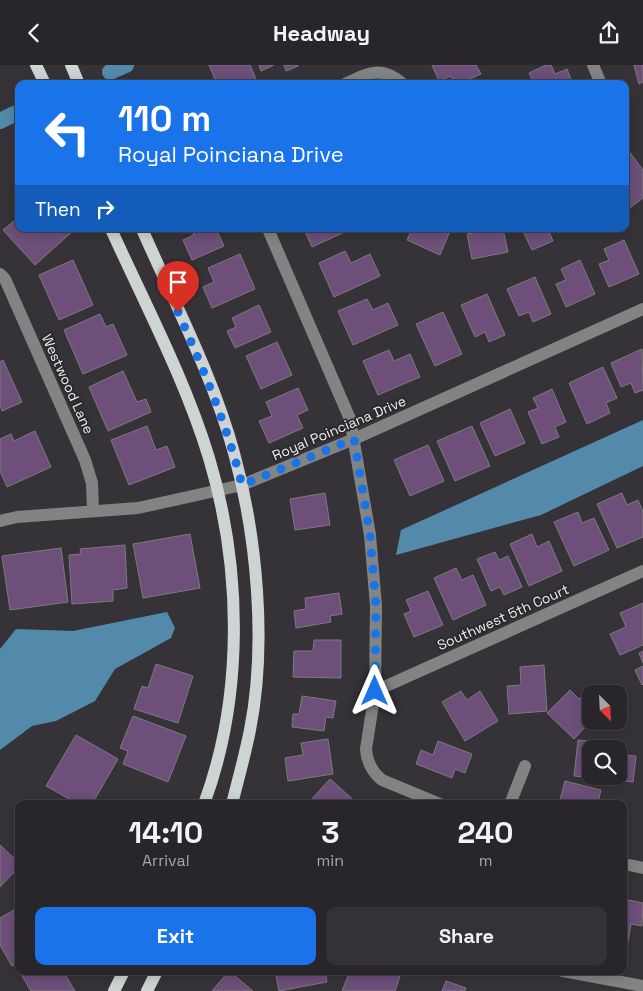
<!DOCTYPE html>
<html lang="en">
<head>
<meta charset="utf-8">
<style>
  :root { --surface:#28262a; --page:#343236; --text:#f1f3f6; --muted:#a5a5a8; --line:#444347; --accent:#1a73e8 }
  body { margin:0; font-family:"Space Grotesk",sans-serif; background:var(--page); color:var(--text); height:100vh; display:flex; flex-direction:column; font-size:19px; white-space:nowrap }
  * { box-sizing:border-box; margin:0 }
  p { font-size:16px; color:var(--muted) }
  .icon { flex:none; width:28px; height:28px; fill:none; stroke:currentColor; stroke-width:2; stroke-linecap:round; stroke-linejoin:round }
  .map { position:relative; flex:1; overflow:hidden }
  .panel { position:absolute; left:15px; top:735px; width:612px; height:175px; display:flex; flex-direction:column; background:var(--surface); border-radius:10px; box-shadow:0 2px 12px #0003,0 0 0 1px var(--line) }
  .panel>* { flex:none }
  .banner { position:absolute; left:15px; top:15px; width:614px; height:152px; border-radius:10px; box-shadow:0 2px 12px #0003,0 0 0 1px var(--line); background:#1a73e8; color:#fff; overflow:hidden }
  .needle { width:32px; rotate:156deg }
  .tools { position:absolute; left:582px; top:620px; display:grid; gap:10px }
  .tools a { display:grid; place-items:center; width:45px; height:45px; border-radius:10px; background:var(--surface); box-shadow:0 2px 12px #0003,0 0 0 1px var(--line); font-size:25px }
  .pin { position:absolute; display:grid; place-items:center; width:42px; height:42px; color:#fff; margin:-51px -21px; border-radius:50% 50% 50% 0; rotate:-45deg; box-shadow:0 0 5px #0007 }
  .pin .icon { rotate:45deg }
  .me { position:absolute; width:55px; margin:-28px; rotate:0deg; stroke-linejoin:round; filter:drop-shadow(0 0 4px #0008) }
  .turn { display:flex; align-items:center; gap:18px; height:105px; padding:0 20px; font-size:22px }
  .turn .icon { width:65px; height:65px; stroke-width:2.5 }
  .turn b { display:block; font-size:35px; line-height:42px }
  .then { display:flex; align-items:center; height:48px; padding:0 20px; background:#0003; gap:10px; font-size:19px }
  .eta { display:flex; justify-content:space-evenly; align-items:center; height:85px; text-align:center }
  .eta b { font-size:30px; font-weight:700; line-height:35px }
  .cta { display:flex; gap:10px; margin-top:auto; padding:10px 20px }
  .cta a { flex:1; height:58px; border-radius:10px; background:var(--accent); color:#fff; font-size:20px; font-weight:700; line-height:58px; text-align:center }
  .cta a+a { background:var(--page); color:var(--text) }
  header { display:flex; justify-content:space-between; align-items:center; height:65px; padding:0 20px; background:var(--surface); font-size:22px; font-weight:700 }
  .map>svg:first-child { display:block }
</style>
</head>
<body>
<header><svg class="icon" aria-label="back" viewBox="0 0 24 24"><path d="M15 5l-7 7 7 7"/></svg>Headway<svg class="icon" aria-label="share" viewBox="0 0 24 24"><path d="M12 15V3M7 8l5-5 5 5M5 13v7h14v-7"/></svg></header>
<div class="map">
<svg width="643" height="926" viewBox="0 0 643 926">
  <rect width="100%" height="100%" fill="#363338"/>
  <g fill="#538aa9">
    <path d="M643 355V401L541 450 396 490 401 465Z"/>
    <path d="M167 547 175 563 171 573 115 604 95 636 56 656 32 661 0 685V584L16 564 73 566Z"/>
  </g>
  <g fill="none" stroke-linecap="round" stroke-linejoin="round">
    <g stroke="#538aa9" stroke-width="16">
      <path d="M110 7 126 0"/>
      <path d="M0 56 14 49"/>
    </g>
  </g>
  <g fill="#6d4f79" stroke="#7d7a7f">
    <path d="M209 0H250L258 19H217Z"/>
    <path d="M259 0H274L261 6Z"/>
    <path d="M284 0H298V1L286 6Z"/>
    <path d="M432 0H476L481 9 459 19H455L451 11 439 16Z"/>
    <path d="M546 0H551L555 9 567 4 573 19H534L529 8Z"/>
    <path d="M634 0H643V17L639 19Z"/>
    <path d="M628 85 643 105V133L627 145 625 87Z"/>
    <path d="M19 152V164L73 166 35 200 3 165Z"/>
    <path d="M192 164H216L224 181 192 195 183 175 194 170Z"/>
    <path d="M304 164H351L312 182Z"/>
    <path d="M412 164H445L450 166 440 190 407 175Z"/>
    <path d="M479 164H503L508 187 472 194 467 169 479 167Z"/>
    <path d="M522 164H548L553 176 532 185Z"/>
    <path d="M624 175 639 209 609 222 599 199 609 195 604 184Z"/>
    <path d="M345 186 351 198 370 189 380 211 334 232 319 198Z"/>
    <path d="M240 189 255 224 212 243 203 222 214 217 208 203Z"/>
    <path d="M73 195 93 240 59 255 39 210Z"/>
    <path d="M580 195 595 229 566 242 556 219 566 215 561 204Z"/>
    <path d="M535 212 551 249 533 257 529 247 519 251 507 224Z"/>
    <path d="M487 229 505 270 489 277 485 267 475 272 461 240Z"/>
    <path d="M367 234 373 245 388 238 398 260 353 280 338 246Z"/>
    <path d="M259 240 271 267 235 283 227 266 236 262 232 253Z"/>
    <path d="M443 247 462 289 435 301 416 259Z"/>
    <path d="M100 249 106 262 113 259 127 290 83 309 64 265Z"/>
    <path d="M277 277 292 310 261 324 246 291Z"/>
    <path d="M642 284 643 325 635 328 631 318 621 322 611 298Z"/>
    <path d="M389 285 394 296 410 289 420 312 378 330 363 296Z"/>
    <path d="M3 295 22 337 2 346 0 341V297Z"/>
    <path d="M603 302 617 333 606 338 610 348 587 359 569 318Z"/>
    <path d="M123 306 137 337 146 334 151 347 108 366 89 322Z"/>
    <path d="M298 323 308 345 297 350 303 363 269 378 259 356 272 351 266 337Z"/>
    <path d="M552 324 566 357 555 362 559 372 542 379 528 347 538 343 533 333Z"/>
    <path d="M510 344 525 378 495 391 480 358Z"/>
    <path d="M147 361 156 385 167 381 175 402 129 420 111 375Z"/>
    <path d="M472 361 490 401 455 416 437 376Z"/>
    <path d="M35 366 51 402 7 422 0 406V374L11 369 14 376Z"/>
    <path d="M428 380 444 416 410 431 394 395Z"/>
    <path d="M325 428 330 460 295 465 290 434Z"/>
    <path d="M622 428 627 440 638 435 643 447V472L617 483 597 439Z"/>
    <path d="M578 447 582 458 594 453 609 485 574 501 554 457Z"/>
    <path d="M190 469 200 523 143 533 133 479Z"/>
    <path d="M532 469 537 482 549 476 562 506 529 521 510 479Z"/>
    <path d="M125 480 127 523 113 525V536L72 539 69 490 81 489 80 484Z"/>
    <path d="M61 483 68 537 10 545 2 491Z"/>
    <path d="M495 487 499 495 508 491 522 522 504 530 500 522 491 526 477 494Z"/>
    <path d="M456 503 462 515 473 510 486 540 453 555 434 513Z"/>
    <path d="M428 526 443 560 414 572 404 549 411 546 406 535Z"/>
    <path d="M339 528 342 549 330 551 331 557 296 563 294 546 306 544 305 533Z"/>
    <path d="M643 538V580L620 590 610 569 626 562 620 548Z"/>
    <path d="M314 575H341V613L293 612 294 586H313Z"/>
    <path d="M643 586V598L639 588Z"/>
    <path d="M156 599 193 611 178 658 134 644 142 621 148 623Z"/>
    <path d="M544 600 547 646 509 649 507 621 521 620 520 602Z"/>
    <path d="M643 601V619L642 620 635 605Z"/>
    <path d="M570 625 579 634 588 626 591 629V656L574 674 547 648Z"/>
    <path d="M461 626 467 635 480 626 498 656 465 676 442 637Z"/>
    <path d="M302 631 336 636 333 653 326 652 324 666 292 662 293 649H299Z"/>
    <path d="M133 651 186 671 168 717 123 699 128 686 120 683Z"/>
    <path d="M76 670 118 694 92 739H78L46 721Z"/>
    <path d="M328 674 333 709 288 716 285 693 303 690 301 678Z"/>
    <path d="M578 675 608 678V684H591V711H619V690L636 691 633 717 574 711Z"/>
    <path d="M438 676 472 689 465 708 455 704 452 713 416 699 421 685 433 690Z"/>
    <path d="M330 714 358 739 309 737Z"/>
    <path d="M565 716 601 725 598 737 605 739H559Z"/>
    <path d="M0 780 19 798V802L0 822Z"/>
    <path d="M624 834 643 838 642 861 631 859 627 882 624 881Z"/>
    <path d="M19 842V897L12 901 0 880V853Z"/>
    <path d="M19 906H63L75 926H31Z"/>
    <path d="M229 906 253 926H212Z"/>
    <path d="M275 906H325L327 917 279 926Z"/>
    <path d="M350 906H397L401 908 395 926H342Z"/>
    <path d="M446 916 466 923 465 926H442Z"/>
  </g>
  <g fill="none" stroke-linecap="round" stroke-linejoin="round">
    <g stroke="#828483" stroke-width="12">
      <path d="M593 0 601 19"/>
      <path d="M345 19C368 8 381 0 403 19"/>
      <path d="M268 164 350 354 370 470 376 541 375 626 366 684C367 698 372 707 382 715L440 739"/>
      <path d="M0 209 5 214 85 395 92 418 93 445"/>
      <path d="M0 456 17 452 138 443 242 420 354 374 643 244"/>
      <path d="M375 626 643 506"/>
      <path d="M510 739 525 701"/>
      <path d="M624 799 643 803"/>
      <path d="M563 906 643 921"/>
    </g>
    <g stroke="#ced4d1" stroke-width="12">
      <path d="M36 0 45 19"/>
      <path d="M71 0 79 19"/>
      <path d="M111 164C145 239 185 314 209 393 242 503 244 631 204 739"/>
      <path d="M142 164C174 237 213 311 234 388 257 472 267 579 250 665 245 690 238 715 232 739"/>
      <path d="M114 926 124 906"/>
      <path d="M147 926 157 906"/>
    </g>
  </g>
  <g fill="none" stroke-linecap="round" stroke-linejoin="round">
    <path stroke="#1a73e8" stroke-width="9" stroke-dasharray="0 16.2" d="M178 247C203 304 227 360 242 420L354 374 370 470 376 541 375 626"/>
  </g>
  <g text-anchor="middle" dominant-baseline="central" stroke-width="4" stroke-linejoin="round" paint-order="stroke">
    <g font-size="14" fill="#eeecef" stroke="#2c2a2e">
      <text transform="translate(68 319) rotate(66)">Westwood Lane</text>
      <text transform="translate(339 363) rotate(-23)">Royal Poinciana Drive</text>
      <text transform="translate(503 552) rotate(-24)">Southwest 5th Court</text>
    </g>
  </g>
</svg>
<div class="tools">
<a><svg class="needle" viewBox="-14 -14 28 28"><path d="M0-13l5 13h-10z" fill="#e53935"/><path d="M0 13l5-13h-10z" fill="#a5a5a8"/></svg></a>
<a><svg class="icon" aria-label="search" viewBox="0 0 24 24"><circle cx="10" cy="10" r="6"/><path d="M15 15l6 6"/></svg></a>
</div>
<div class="pin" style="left:178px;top:247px;background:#d93025"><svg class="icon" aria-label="arrive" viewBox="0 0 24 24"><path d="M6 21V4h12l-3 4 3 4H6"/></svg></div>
<svg class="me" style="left:375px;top:626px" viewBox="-20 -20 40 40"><path d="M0-17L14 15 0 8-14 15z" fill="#1a73e8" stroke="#fff" stroke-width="4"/></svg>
<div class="banner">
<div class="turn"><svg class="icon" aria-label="left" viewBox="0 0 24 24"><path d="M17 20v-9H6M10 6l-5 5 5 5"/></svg><div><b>110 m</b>Royal Poinciana Drive</div></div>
<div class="then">Then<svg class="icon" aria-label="right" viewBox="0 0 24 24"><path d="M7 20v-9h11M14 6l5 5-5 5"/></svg></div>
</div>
<section class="panel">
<div class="eta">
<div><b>14:10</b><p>Arrival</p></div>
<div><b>3</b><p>min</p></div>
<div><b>240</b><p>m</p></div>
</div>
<div class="cta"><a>Exit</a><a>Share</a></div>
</section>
</div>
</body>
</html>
